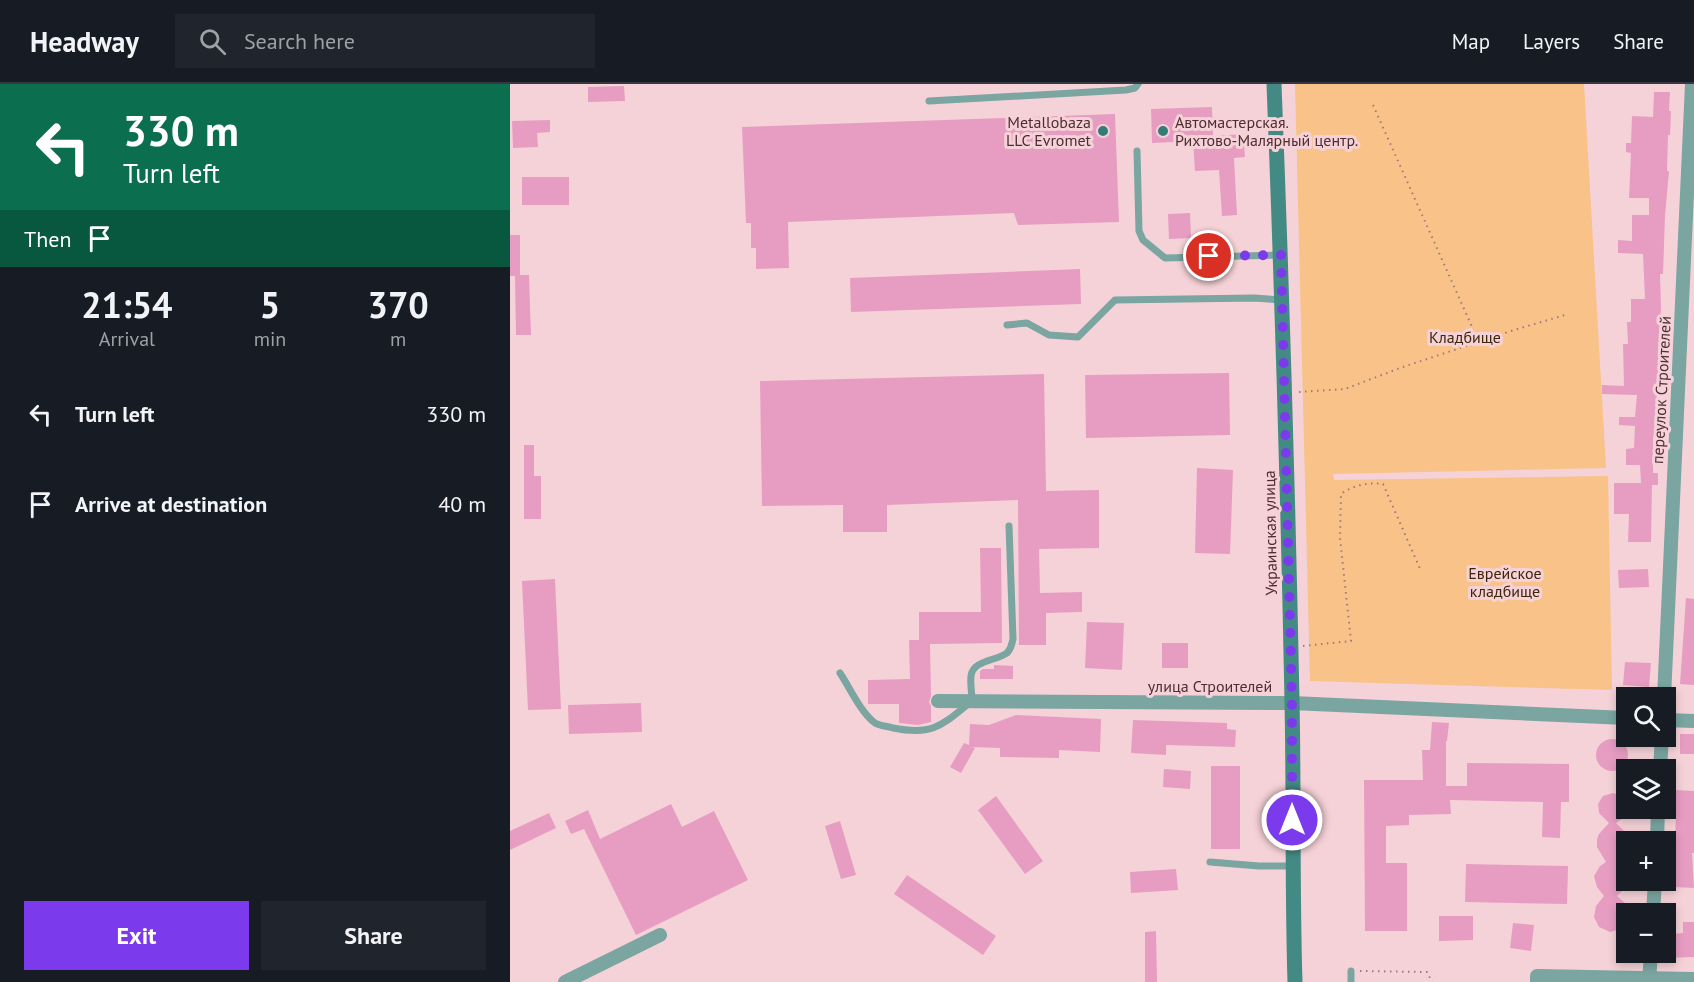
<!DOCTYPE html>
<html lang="en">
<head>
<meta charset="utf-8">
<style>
  :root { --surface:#171b24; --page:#20242c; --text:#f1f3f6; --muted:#9ea1a6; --line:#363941; --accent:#7c3aed }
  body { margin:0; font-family:"PT Sans",sans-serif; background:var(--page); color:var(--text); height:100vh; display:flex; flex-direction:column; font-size:22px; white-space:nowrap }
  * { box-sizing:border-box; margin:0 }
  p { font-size:20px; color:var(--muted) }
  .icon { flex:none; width:33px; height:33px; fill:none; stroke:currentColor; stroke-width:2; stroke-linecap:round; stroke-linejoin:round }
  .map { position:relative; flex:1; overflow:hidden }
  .details { display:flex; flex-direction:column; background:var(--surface); width:510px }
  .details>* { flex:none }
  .hud { background:#0b6e4f; color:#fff; overflow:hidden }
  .tools { position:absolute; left:1106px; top:603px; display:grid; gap:12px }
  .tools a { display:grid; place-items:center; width:60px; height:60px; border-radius:0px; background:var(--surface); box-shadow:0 3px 9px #0003; font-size:30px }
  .pin { position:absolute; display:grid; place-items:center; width:51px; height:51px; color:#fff; margin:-26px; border:3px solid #fff; border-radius:50%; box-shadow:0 2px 6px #0007 }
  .me { position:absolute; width:66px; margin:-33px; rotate:0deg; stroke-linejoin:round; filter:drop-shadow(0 0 4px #0008) }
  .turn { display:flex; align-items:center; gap:21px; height:126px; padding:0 24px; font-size:27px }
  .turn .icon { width:78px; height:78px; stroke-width:2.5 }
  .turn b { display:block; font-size:42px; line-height:51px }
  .then { display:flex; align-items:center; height:57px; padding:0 24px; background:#0003; gap:12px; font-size:22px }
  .eta { display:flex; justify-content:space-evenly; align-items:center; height:102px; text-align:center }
  .eta b { font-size:36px; font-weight:700; line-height:42px }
  .action { display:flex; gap:12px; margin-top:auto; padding:12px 24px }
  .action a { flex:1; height:69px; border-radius:0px; background:var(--accent); color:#fff; font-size:24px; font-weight:700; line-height:69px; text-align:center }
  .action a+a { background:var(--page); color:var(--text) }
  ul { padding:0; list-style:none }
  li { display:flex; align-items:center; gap:18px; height:90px; padding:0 24px }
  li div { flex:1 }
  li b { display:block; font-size:22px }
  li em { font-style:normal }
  header { display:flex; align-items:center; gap:36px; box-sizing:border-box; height:84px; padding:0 30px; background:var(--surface); border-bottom:2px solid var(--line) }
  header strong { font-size:28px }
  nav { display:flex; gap:33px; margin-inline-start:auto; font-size:21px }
  .search { width:420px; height:54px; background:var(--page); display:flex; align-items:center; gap:15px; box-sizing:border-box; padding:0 21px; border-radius:0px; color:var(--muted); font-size:22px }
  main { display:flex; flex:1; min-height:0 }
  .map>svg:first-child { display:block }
</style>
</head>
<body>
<header>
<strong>Headway</strong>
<div class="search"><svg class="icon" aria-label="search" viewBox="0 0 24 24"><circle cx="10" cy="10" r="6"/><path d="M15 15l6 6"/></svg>Search here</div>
<nav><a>Map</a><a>Layers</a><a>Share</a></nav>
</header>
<main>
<section class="details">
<div class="hud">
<div class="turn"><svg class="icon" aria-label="left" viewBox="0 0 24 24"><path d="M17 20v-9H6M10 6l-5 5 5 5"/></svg><div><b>330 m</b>Turn left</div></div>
<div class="then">Then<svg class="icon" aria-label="arrive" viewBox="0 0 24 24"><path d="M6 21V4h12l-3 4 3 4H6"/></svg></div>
</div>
<div class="eta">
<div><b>21:54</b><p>Arrival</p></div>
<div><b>5</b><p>min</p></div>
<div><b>370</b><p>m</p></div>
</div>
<ul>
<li><svg class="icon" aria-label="left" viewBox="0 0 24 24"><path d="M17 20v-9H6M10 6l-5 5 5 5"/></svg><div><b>Turn left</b></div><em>330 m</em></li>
<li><svg class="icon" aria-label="arrive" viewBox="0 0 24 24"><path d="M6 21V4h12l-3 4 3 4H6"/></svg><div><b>Arrive at destination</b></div><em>40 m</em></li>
</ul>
<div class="action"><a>Exit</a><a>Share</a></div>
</section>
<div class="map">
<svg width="1184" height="898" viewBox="0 0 1184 898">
  <rect width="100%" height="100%" fill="#f5d2d7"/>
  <path fill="#f8c289" d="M785 0H1074L1096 384 823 390 824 396 1098 392 1102 606 800 597Z"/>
  <g fill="#e79dc2">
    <path d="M114 2 115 17 78 18V3Z"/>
    <path d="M1144 8H1160L1159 27H1161L1160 51H1158L1157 87H1159L1155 132 1153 190H1150L1151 224 1148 265V305L1145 333 1146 352H1143V389H1148V401H1142L1141 458H1118L1119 430H1104V399H1131L1130 381H1116V365L1124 364 1125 342 1109 341V333H1125L1127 311 1092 310V301L1114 302 1113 260H1118L1117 238H1121V215H1135L1133 170 1108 169V156L1122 157V131H1139V114H1119L1121 69 1116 68V59H1121L1122 32 1143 33Z"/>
    <path d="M702 23 703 52 733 50 735 73 724 74 727 131 712 132 709 86 685 87 683 57 642 59 641 25Z"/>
    <path d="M605 30 609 138 508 141 504 129 278 138 279 184 246 185V164H241V139H236L232 43Z"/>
    <path d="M40 36V48L27 49 28 63 3 64 2 37Z"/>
    <rect x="12" y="93" width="47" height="28"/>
    <path d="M680 129 681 154 659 155 658 130Z"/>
    <path d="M0 151H10V191H19L21 251H6L5 192H0Z"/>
    <path d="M570 185 571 220 341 228 340 194Z"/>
    <path d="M719 289 720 351 576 354 575 291Z"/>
    <path d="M534 290 536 407 589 406V464L529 465 530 509 572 508V528L536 529V561H509L508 416 377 421V448H333V421L252 422 250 297Z"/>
    <path d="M14 361H24V392H31V435H14Z"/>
    <path d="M687 384 723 386 720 470 685 469Z"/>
    <path d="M470 464H491L492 559 420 560 421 612 419 618 421 622V638L408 641 389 639V620H358V596L400 595 399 556H409V528H471Z"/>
    <path d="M1138 485 1139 503 1109 504 1108 486Z"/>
    <path d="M45 495 51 625 18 626 12 497Z"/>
    <path d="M1176 514 1184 515V601L1170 600Z"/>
    <path d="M577 538 614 539 612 586 575 584Z"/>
    <rect x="652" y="559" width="26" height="25"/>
    <path d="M1115 578 1141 579 1139 603 1113 601Z"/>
    <path d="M484 581 503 582V595H470V587L473 585H484Z"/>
    <path d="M131 619 132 648 59 650 58 621Z"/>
    <path d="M506 631 591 635 590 668 549 666V674L490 673V664L462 663 465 664 451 689 440 683 454 659 459 661 460 640 479 641Z"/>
    <path d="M623 636 717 639V645L726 646 725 663 656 661V671L621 669Z"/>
    <path d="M922 638 939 639 937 657H936V702H957V679L1059 680V718H1051L1050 754 1032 753 1033 718 940 716 941 730 899 731V741L876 742V779H897V847H855L854 696H913L912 666H920Z"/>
    <rect x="1170" y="650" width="14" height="20"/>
    <circle cx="1102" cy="671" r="16"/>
    <rect x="701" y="682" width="29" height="83"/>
    <path d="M654 685 681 687 680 705 653 703Z"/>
    <path d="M1165 706 1184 707V769H1182L1184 804 1164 803 1166 723H1164Z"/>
    <path d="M1103 709 1112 712 1115 716 1117 724 1113 734 1106 739 1117 750 1120 758H1116V768L1106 776 1114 784 1116 787V796H1119L1115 804 1107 812 1115 819 1121 830H1116V840L1111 845 1100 848 1089 843 1084 833 1086 822 1094 812 1087 803 1084 792 1090 782 1096 778 1087 763V755L1089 750 1099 739 1089 729 1088 720 1093 712Z"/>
    <path d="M486 712 533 777 515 790 468 726Z"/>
    <path d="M161 720 172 743 204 727 238 796 126 851 74 745 61 750 55 737 78 726 90 755Z"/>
    <path d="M39 729 46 744 0 766V747Z"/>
    <path d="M330 737 346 791 331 795 315 742Z"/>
    <path d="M956 780 1058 782 1057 820 955 818Z"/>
    <path d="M666 785 668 806 621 809 620 788Z"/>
    <path d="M397 791 486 852 473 871 384 810Z"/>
    <path d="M929 832H963V856L929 857Z"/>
    <path d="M1173 838H1184V873L1155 874V858H1163V850L1173 849Z"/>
    <path d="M1003 839 1024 841 1021 867 1000 864Z"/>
    <path d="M646 847 647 898H635V848Z"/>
  </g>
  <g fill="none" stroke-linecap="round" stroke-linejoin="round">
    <g stroke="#9d7a80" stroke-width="2" stroke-dasharray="1.5 4.5" stroke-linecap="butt">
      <path d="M863 21 963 245 951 264"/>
      <path d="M789 308 835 305 890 284 1004 246 1055 231"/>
      <path d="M793 562 841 557 830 454 831 410C844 401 858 398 873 400L911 487"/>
      <path d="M850 887 917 888 922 898"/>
    </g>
    <g stroke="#7aa5a1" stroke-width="7">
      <path d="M419 17 616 6 625 4 628 0"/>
      <path d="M627 67 629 147 633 156 655 174 771 171"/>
      <path d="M497 241 517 239 539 251 568 253 605 216 744 214 772 216"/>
      <path d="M330 589C340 604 351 629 365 639 370 642 377 642 383 644 424 652 432 641 462 617 462 609 460 600 461 592 463 576 486 577 497 569 500 566 502 560 503 555L499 442"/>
      <path d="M700 778 749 782H782"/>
      <path d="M841 898V887"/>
    </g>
    <g stroke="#7aa5a1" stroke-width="14">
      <path d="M1154 614 1182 0"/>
      <path d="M428 617 782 619 1116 634"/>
      <path d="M1155 636 1184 637"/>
      <path d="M1150 686 1152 652"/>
      <path d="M1147 758 1148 724"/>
      <path d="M1143 830 1145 796"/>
      <path d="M55 898 150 851"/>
      <path d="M1027 898V892L1184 895"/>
      <path d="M1139 898 1141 868"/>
    </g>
    <path stroke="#448a84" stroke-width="15" d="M764 0C772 206 778 411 782 617 784 711 782 804 785 898"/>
  </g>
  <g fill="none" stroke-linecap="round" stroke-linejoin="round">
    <path stroke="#7c3aed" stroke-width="10" stroke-dasharray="0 18" d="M699 172 771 171 782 619V736"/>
  </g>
  <g fill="#347c77" stroke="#f5d2d7" stroke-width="2">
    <circle cx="593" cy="47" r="6"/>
    <circle cx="653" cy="47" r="6"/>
  </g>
  <g text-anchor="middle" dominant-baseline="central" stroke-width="6" stroke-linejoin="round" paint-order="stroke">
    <g font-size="16" fill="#4f2d33" stroke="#f5d2d7" text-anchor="end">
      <text x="581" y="38">Metallobaza<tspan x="581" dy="18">LLC Evromet</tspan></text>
      <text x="665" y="38" text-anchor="start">Автомастерская.<tspan x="665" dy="18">Рихтово-Малярный центр.</tspan></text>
    </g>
    <g font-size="16" fill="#3d2609" stroke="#f5d2d7">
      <text x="955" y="253">Кладбище</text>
      <text x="995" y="489">Еврейское<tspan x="995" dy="18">кладбище</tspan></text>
    </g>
    <g font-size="16" fill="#4f2d33" stroke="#f5d2d7">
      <text transform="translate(1151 306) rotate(-87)">переулок Строителей</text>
      <text transform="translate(760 449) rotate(-91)">Украинская улица</text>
      <text x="700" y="602">улица Строителей</text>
    </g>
  </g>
</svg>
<div class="tools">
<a><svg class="icon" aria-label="search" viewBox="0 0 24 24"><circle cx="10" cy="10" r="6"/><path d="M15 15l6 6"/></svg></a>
<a><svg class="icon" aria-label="layers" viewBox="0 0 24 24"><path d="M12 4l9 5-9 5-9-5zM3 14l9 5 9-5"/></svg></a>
<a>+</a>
<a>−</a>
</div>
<div class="pin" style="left:699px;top:172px;background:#d93025"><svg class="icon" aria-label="arrive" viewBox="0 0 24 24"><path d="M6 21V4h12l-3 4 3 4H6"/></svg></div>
<svg class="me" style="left:782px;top:736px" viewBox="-20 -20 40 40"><circle r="17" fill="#7c3aed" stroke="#fff" stroke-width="3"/><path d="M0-11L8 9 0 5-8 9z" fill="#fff"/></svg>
</div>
</main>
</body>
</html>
